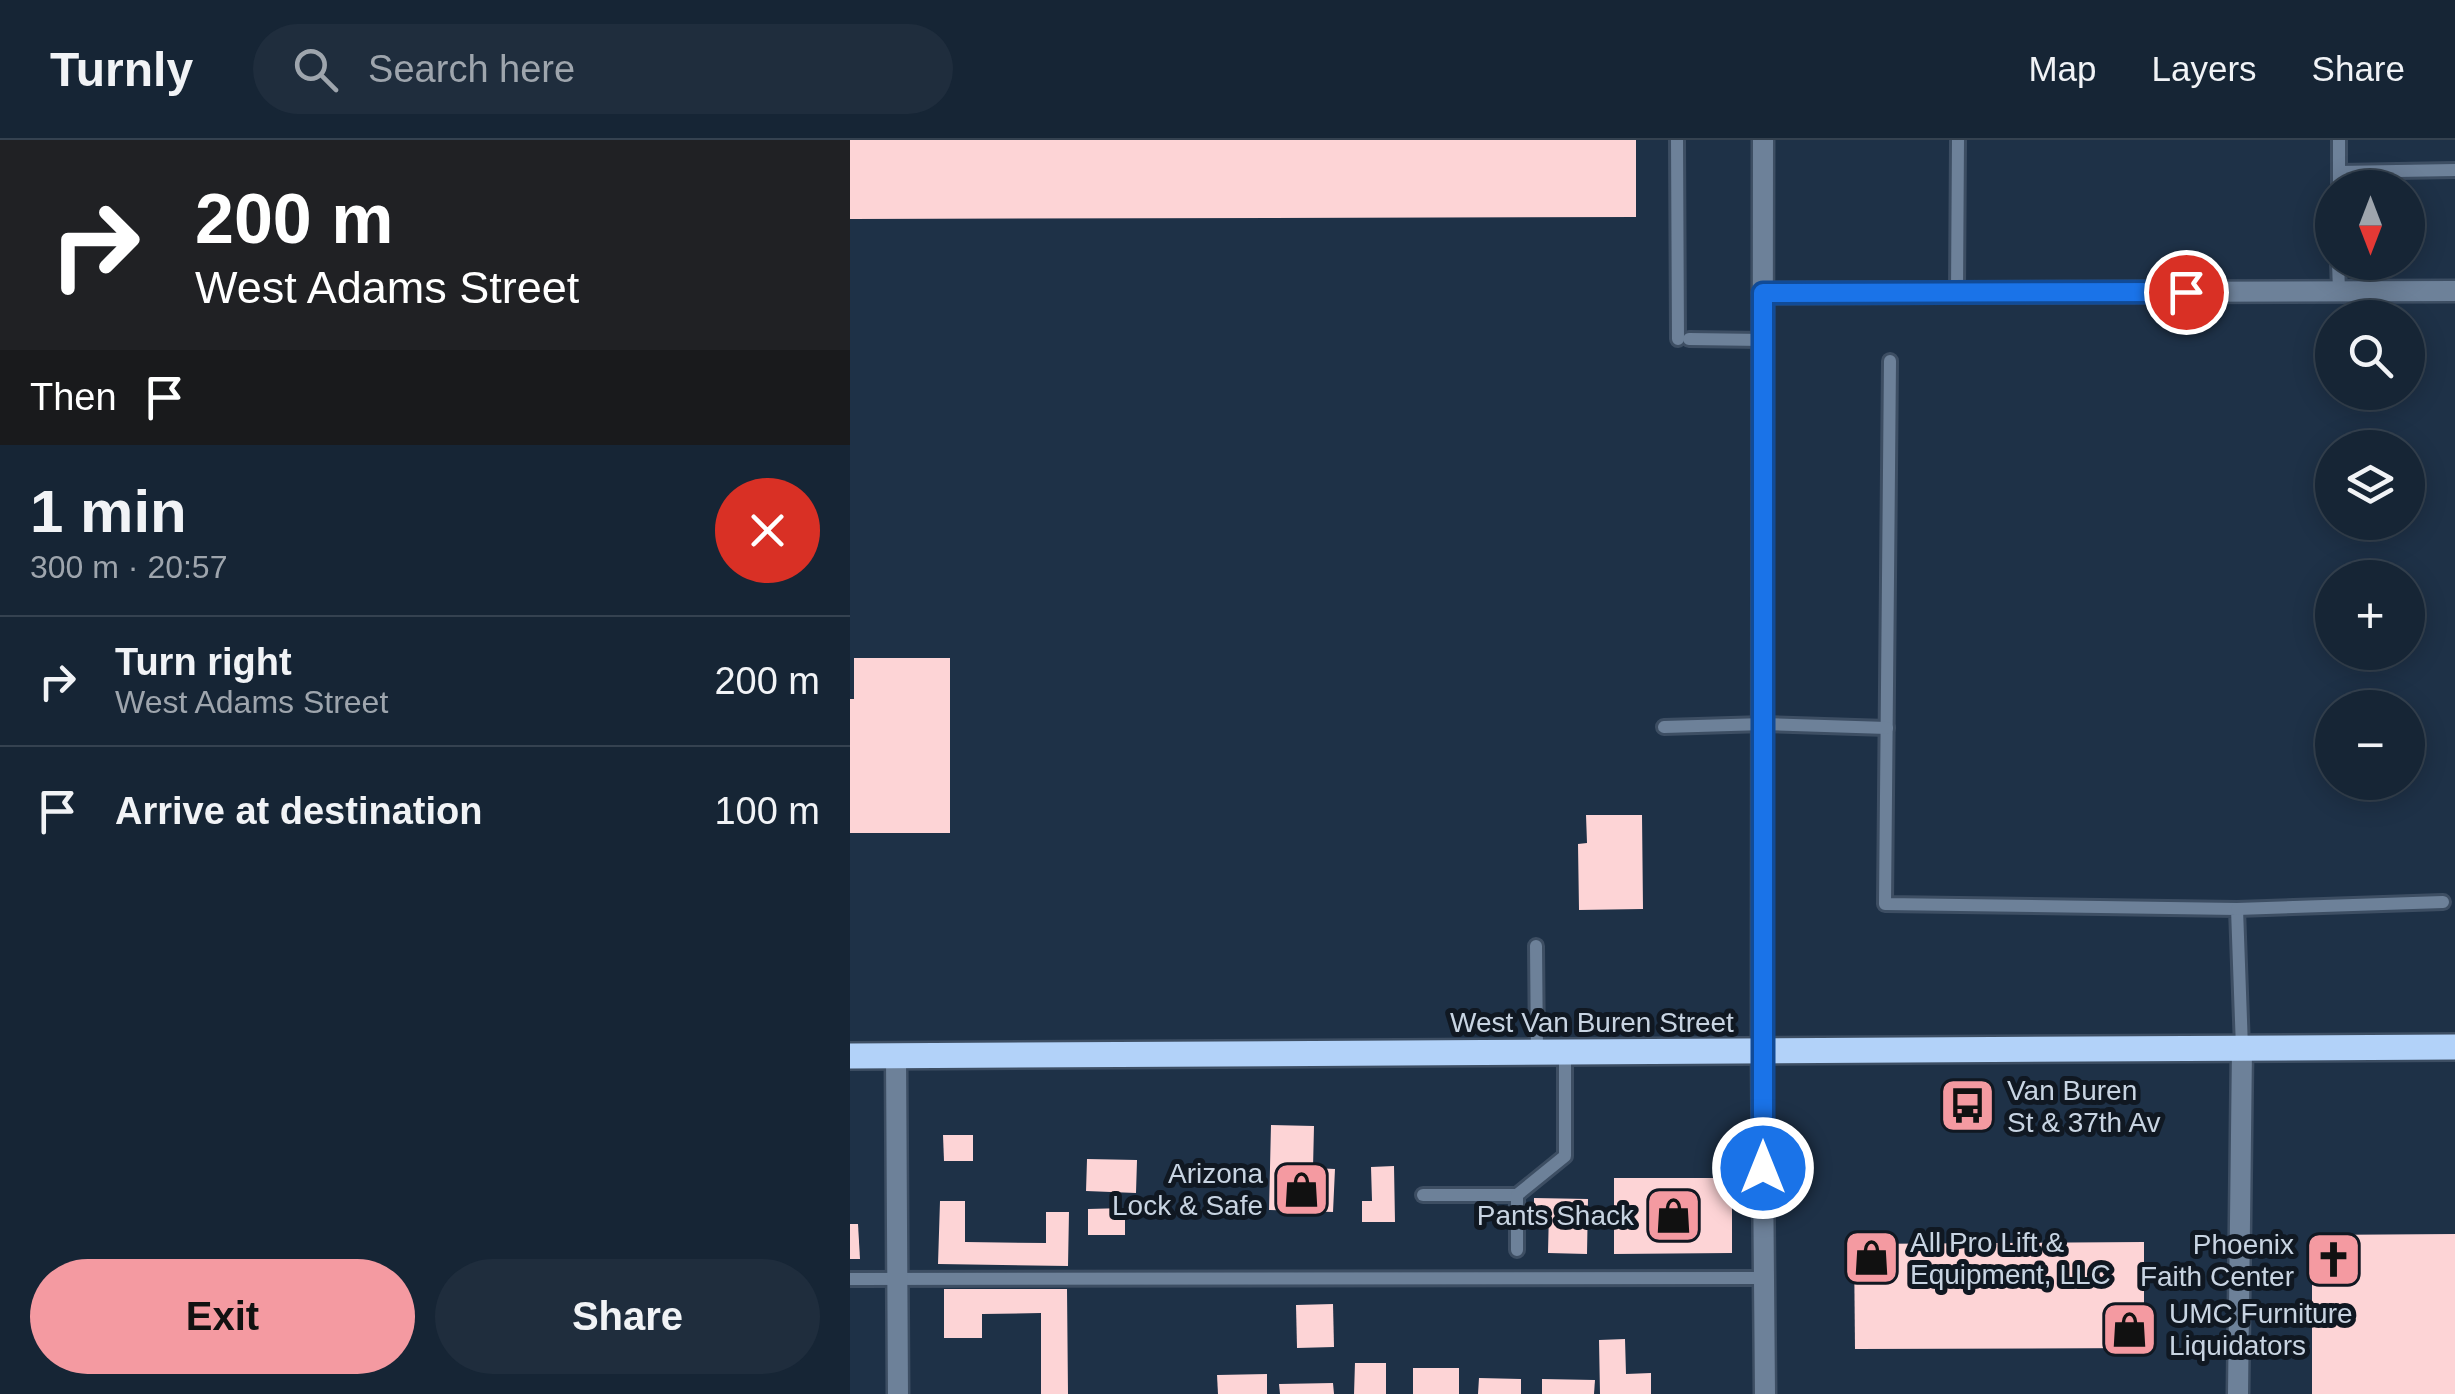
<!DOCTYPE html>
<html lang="en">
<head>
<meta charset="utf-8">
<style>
  :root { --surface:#162535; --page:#1f2d3d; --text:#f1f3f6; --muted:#9ea5ad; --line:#354250; --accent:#f49aa1 }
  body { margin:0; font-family:Arial,sans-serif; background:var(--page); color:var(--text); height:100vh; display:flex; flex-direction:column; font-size:38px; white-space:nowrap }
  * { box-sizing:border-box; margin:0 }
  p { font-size:32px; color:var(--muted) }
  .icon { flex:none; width:55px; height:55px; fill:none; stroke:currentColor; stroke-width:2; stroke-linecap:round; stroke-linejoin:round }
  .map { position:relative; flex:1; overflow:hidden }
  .drawer { display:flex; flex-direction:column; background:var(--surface); width:850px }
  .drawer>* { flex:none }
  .top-card { background:#202124; color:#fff; overflow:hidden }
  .needle { width:65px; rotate:180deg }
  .buttons { position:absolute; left:1465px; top:30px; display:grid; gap:20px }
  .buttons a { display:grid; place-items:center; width:110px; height:110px; border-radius:50%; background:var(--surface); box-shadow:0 5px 25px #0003,0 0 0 2px var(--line); font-size:50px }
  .pin { position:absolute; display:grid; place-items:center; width:85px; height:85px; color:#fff; margin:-42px; border:5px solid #fff; border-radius:50%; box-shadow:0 2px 10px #0007 }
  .me { position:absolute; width:110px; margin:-55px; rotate:0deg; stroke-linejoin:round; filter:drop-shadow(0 0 8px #0008) }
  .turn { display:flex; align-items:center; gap:35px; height:210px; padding:0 30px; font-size:45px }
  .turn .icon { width:130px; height:130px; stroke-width:2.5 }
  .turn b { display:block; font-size:70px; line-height:85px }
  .then { display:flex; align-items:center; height:95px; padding:0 30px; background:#0003; gap:20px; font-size:38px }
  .round { display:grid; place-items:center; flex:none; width:105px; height:105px; border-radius:52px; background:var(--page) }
  .overview { display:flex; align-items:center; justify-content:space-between; height:170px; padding:0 30px }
  h1 { font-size:60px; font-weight:700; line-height:75px }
  .primary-button { display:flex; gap:20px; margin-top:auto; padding:20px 30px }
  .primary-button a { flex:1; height:115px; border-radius:60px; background:var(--accent); color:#111; font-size:40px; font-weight:700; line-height:115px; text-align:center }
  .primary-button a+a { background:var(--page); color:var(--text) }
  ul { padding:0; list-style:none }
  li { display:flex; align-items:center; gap:30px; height:130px; padding:0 30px; border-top:2px solid var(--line) }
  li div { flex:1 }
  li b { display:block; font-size:38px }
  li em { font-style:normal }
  header { display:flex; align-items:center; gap:60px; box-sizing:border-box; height:140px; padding:0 50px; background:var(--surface); border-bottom:2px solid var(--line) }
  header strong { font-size:48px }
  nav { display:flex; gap:55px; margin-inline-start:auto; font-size:35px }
  .search { width:700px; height:90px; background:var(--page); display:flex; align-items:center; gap:25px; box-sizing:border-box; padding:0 35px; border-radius:55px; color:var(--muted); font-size:38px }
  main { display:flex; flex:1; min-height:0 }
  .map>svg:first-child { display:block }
</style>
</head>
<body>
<header>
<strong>Turnly</strong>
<div class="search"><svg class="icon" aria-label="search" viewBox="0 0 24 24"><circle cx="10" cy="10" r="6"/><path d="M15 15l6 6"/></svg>Search here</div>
<nav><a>Map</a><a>Layers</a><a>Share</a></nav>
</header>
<main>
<section class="drawer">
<div class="top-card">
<div class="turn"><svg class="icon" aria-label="right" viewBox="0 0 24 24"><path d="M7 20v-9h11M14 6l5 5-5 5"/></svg><div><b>200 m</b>West Adams Street</div></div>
<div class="then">Then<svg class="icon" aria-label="arrive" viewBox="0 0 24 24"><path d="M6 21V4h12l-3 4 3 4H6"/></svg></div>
</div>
<div class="overview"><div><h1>1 min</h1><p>300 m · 20:57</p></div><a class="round" style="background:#d93025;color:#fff"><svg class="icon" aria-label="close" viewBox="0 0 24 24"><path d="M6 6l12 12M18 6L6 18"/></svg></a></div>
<ul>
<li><svg class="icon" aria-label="right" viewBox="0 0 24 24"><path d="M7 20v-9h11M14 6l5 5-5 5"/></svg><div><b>Turn right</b><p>West Adams Street</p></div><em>200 m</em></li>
<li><svg class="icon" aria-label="arrive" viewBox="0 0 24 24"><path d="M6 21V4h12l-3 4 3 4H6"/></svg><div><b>Arrive at destination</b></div><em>100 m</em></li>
</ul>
<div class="primary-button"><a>Exit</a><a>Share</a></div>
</section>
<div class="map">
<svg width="1605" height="1254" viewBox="0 0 1605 1254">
  <rect width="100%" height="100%" fill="#1e3147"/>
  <g fill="#fdd4d6">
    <path d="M0 0H786V77L0 79Z"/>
    <path d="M4 518H100V693H0V559H4Z"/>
    <path d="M736 675H792L793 769 729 770 728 704 737 703Z"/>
    <path d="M421 985 464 986 463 1028 485 1029 483 1072 419 1070Z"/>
    <path d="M93 995H123V1021H94Z"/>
    <path d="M237 1019 287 1020 286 1053 236 1051Z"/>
    <path d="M544 1026 545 1082H512V1061H522L521 1027Z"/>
    <path d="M764 1038H882V1113L764 1114Z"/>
    <path d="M684 1058 738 1059 737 1114 698 1113 699 1070H684Z"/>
    <path d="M90 1061H115V1102L196 1103V1072H219L218 1126 88 1124Z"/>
    <path d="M275 1068V1095H238V1069Z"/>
    <path d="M0 1084H8L10 1119H0Z"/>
    <path d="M1605 1094V1254H1462V1095Z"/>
    <path d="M1294 1102V1208L1005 1209 1004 1104Z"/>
    <path d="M94 1149H217L218 1254H191V1173L132 1174V1198H94Z"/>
    <path d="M483 1164 484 1207 447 1208 446 1165Z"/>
    <path d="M775 1199 776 1234 801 1233V1254H750L749 1200Z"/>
    <path d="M505 1223H536V1254H504Z"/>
    <rect x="563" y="1228" width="46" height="26"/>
    <path d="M417 1234V1254H368L367 1235Z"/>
    <path d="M629 1238 671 1239V1254H628Z"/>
    <path d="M692 1239 745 1240 744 1254H692Z"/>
    <path d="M483 1243 484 1254H430L429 1244Z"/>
  </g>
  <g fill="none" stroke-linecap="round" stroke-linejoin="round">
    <defs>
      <g id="lane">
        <path d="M827 0 828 199"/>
        <path d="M1489 32 1605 30"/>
        <path d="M1489 48V0"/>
        <path d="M1488 122 1489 151"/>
        <path d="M1107 152 1108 0"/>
        <path d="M839 199 913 200"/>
        <path d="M1040 221 1035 764 1387 769 1392 908"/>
        <path d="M814 587 914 584 1037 588"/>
        <path d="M1387 769 1593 762"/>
        <path d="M686 806 687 912"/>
        <path d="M573 1055H667"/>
        <path d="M667 1110V1055L715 1016V912"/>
        <path d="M0 1139 914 1138"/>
      </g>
      <g id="street">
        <path d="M913 0 912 911 915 1254"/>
        <path d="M913 153 1605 151"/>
        <path d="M46 916 48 1254"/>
        <path d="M1388 1254 1392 908"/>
      </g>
      <path id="primary" d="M0 916 1605 907"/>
    </defs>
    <use href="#lane" stroke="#3d4e63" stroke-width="18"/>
    <use href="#street" stroke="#3d4e63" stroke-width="25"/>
    <use href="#primary" stroke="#3d4e63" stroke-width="30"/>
    <use href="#lane" stroke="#6d8199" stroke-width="12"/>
    <use href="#street" stroke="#6d8199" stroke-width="20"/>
    <use href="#primary" stroke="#b2d2f9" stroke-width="25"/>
  </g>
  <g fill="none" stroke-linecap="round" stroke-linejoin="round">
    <defs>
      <path id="route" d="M913 1028V153L1336 152"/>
    </defs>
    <use href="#route" stroke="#114b97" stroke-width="25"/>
    <use href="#route" stroke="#1a73e8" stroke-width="18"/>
  </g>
  <defs>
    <symbol id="bus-square" viewBox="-11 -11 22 22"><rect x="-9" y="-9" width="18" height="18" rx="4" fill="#f49aa1" stroke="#101822"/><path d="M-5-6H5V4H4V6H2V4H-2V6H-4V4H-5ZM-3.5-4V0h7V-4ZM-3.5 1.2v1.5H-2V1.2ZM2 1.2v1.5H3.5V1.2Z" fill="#111"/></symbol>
    <symbol id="shop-square" viewBox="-11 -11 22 22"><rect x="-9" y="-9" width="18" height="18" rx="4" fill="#f49aa1" stroke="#101822"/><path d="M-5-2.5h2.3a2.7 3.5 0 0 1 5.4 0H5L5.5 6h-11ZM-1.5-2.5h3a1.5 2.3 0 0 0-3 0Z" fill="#111"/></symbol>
    <symbol id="church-square" viewBox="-11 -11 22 22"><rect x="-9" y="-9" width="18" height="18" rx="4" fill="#f49aa1" stroke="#101822"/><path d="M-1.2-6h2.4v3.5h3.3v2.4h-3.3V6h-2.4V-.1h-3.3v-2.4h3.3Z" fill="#111"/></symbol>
  </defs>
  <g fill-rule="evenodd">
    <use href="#bus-square" x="1086" y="934" width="63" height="63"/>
    <use href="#shop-square" x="420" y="1018" width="63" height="63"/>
    <use href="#shop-square" x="792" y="1044" width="63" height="63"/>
    <use href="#shop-square" x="990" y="1086" width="63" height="63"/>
    <use href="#church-square" x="1452" y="1088" width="63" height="63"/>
    <use href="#shop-square" x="1248" y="1158" width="63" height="63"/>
  </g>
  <g text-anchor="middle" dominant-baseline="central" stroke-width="10" stroke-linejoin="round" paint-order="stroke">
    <g font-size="28" fill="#c8d4e2" stroke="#101822">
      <text x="742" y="882">West Van Buren Street</text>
    </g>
    <g font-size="28" fill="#c8d4e2" stroke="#101822" text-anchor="start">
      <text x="1157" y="950">Van Buren<tspan x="1157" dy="32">St &amp; 37th Av</tspan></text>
      <text x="413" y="1033" text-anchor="end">Arizona<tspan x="413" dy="32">Lock &amp; Safe</tspan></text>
      <text x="784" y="1075" text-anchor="end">Pants Shack</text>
      <text x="1060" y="1102">All Pro Lift &amp;<tspan x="1060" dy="32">Equipment, LLC</tspan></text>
      <text x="1444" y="1104" text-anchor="end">Phoenix<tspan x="1444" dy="32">Faith Center</tspan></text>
      <text x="1319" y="1173">UMC Furniture<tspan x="1319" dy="32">Liquidators</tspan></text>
    </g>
  </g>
</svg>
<div class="buttons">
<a><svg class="needle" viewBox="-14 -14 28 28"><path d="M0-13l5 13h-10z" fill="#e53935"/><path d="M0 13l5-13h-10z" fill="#9ea5ad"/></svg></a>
<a><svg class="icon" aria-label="search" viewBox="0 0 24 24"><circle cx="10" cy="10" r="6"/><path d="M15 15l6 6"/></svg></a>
<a><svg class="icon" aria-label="layers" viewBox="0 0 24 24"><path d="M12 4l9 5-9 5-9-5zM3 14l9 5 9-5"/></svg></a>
<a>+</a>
<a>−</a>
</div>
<div class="pin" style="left:1336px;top:152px;background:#d93025"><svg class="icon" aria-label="arrive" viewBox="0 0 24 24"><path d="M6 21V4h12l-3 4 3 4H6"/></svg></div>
<svg class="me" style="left:913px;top:1028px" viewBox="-20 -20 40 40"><circle r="17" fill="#1a73e8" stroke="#fff" stroke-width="3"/><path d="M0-11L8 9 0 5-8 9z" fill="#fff"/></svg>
</div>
</main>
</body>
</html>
